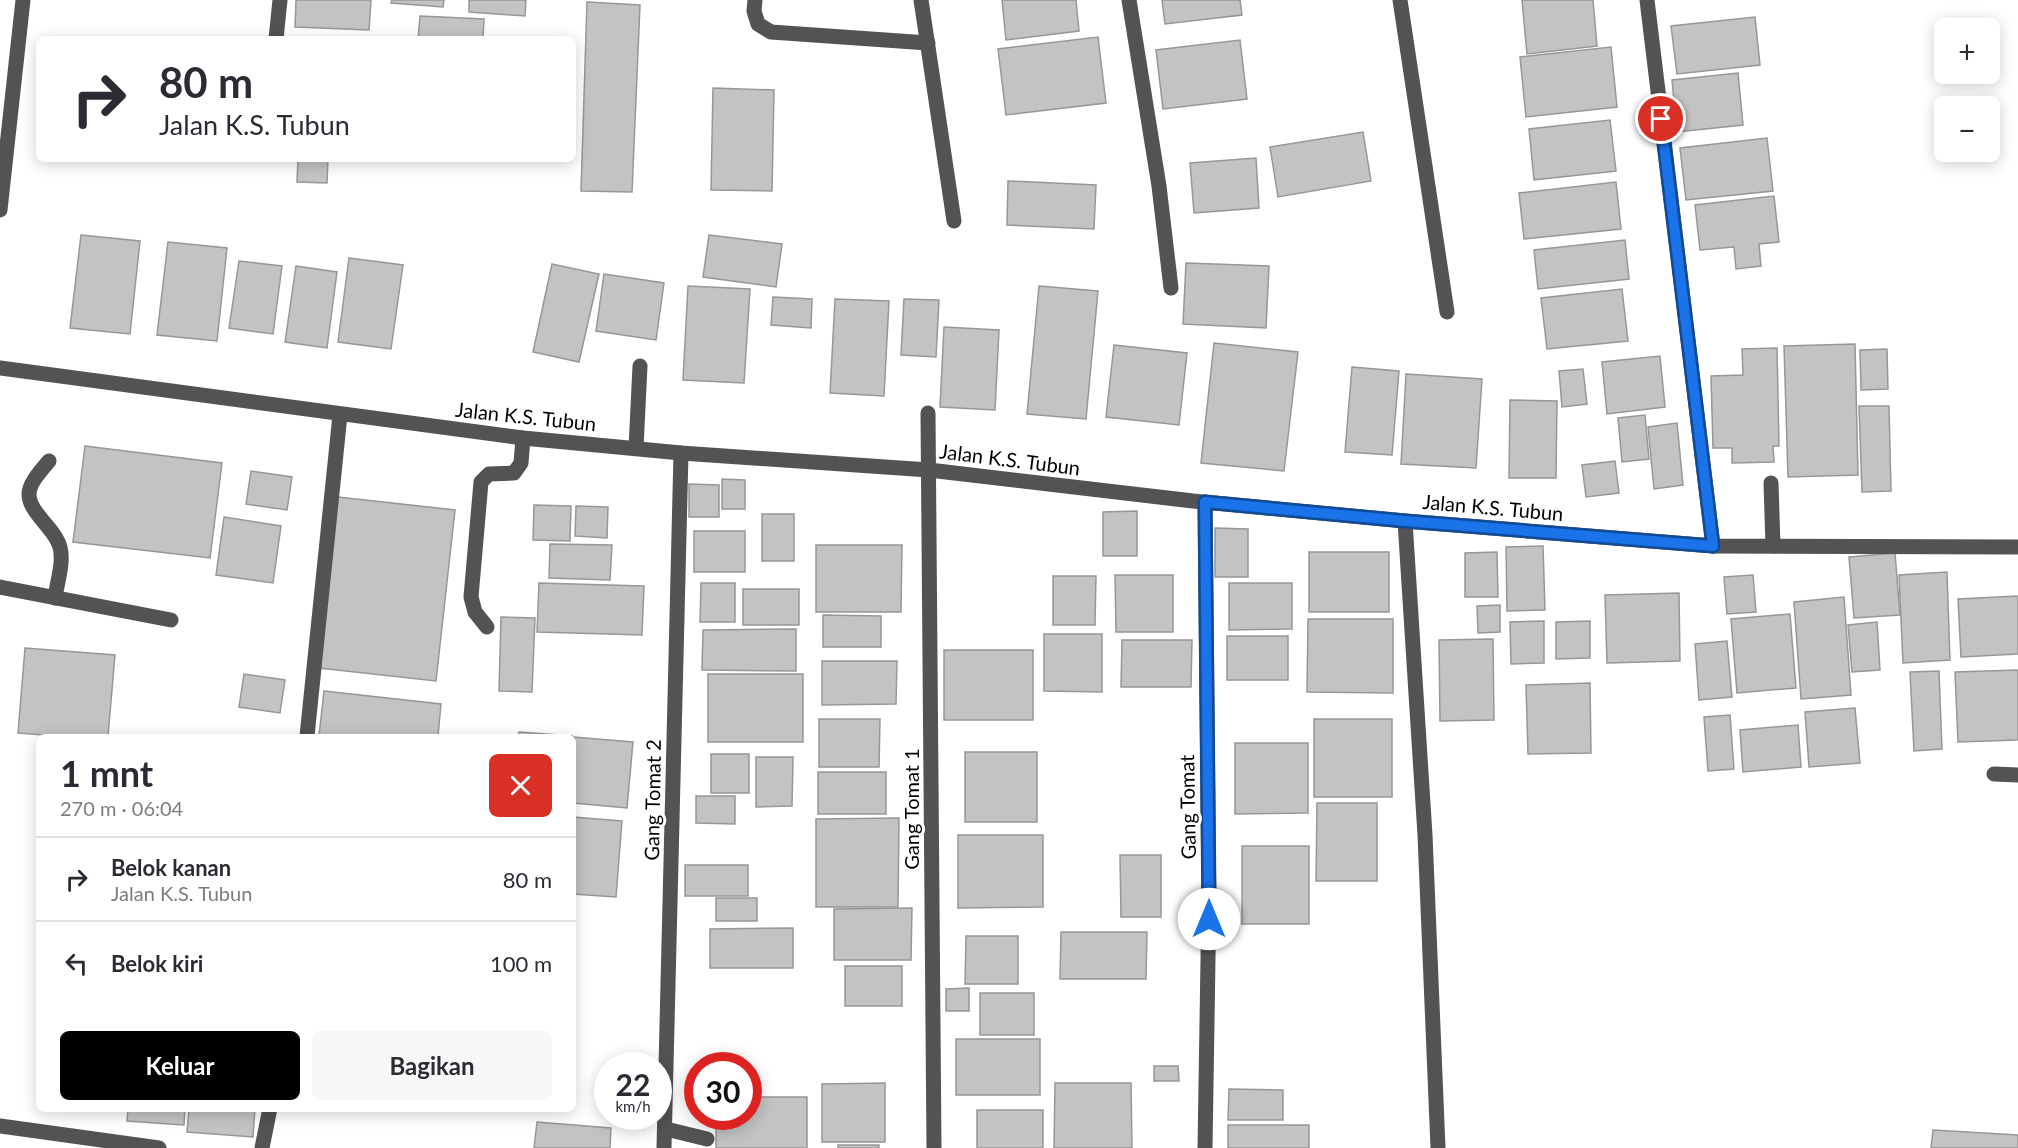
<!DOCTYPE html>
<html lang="id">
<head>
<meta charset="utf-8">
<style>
  :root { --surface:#fff; --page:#f7f7f7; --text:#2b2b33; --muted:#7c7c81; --line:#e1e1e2; --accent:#000 }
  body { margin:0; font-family:Lato,sans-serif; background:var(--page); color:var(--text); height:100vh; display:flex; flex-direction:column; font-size:22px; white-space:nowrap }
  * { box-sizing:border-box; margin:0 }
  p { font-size:20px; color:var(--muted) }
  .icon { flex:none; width:33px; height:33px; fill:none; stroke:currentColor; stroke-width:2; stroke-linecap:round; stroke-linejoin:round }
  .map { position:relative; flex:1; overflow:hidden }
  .drawer { position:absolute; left:36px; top:734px; width:540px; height:378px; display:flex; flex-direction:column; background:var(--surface); border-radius:9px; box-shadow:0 3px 15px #0003 }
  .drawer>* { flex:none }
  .banner { position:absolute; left:36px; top:36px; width:540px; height:126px; border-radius:9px; box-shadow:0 3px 15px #0003; background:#fff; color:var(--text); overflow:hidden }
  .controls { position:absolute; left:1934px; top:18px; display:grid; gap:12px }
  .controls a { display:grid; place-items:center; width:66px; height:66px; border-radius:9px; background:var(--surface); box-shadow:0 3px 15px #0003; font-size:30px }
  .speed { position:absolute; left:594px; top:1052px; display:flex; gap:12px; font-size:30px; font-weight:700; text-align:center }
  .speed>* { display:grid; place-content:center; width:78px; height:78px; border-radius:50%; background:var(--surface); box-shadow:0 3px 15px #0003; line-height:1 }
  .speed small { font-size:15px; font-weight:400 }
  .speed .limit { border:9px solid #d22; background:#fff; color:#111 }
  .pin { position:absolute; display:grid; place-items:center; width:51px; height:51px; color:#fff; margin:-26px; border:3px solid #fff; border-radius:50%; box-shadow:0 2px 6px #0007 }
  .me { position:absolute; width:66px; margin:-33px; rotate:0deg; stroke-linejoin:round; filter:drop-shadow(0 0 4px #0008) }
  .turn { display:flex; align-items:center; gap:21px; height:126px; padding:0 24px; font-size:27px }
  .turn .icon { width:78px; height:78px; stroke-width:2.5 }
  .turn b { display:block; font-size:42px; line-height:51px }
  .round { display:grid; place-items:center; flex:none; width:63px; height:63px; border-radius:9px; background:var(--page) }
  .headline { display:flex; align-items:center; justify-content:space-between; height:102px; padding:0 24px }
  h1 { font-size:36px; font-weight:700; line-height:45px }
  .action { display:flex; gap:12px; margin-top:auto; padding:12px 24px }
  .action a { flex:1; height:69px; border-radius:9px; background:var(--accent); color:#fff; font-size:24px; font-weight:700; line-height:69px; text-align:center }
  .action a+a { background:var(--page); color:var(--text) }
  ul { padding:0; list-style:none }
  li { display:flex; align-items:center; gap:18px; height:84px; padding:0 24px; border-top:2px solid var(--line) }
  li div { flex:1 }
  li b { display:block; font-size:22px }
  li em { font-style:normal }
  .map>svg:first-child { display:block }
</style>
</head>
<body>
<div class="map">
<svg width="2018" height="1148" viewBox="0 0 2018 1148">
  <rect width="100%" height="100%" fill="#fff"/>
  <g fill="#c3c3c3" stroke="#979797" stroke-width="1.5">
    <path d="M296 0H371L369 30 295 27Z"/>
    <path d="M392 0H444L443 7 391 3Z"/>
    <path d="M469 0H526L525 16 469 12Z"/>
    <path d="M1002 0H1076L1079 31 1006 40Z"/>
    <path d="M1162 0H1240L1242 15 1165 24Z"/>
    <path d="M1522 0H1593L1597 46 1527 54Z"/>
    <path d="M587 2 640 5 632 192 581 191Z"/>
    <path d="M420 16 484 19 483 39H418Z"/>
    <path d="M1755 17 1760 65 1677 74 1671 26Z"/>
    <path d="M1098 37 1106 103 1006 115 998 49Z"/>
    <path d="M1240 40 1247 99 1163 109 1156 50Z"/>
    <path d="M1611 47 1617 107 1526 117 1520 57Z"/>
    <path d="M1738 73 1743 125 1677 132 1672 80Z"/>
    <path d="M713 88 774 90 772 191 711 190Z"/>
    <path d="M1610 120 1616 171 1534 180 1529 129Z"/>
    <path d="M1363 132 1371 181 1278 197 1270 147Z"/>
    <path d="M1767 138 1773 191 1686 200 1680 148Z"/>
    <path d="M1256 158 1259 208 1194 213 1190 163Z"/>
    <path d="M298 159H328L327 183 297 182Z"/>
    <path d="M1008 181 1096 185 1094 229 1007 225Z"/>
    <path d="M1616 182 1621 229 1524 239 1519 193Z"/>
    <path d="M1774 196 1779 242 1759 244 1761 266 1736 269 1734 247 1700 250 1695 205Z"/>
    <path d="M81 235 140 241 130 334 70 328Z"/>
    <path d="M709 235 782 244 776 287 703 277Z"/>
    <path d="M1625 240 1629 279 1538 289 1534 250Z"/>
    <path d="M168 242 227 248 217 341 157 335Z"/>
    <path d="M349 258 403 265 391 349 338 342Z"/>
    <path d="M239 261 282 266 273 334 229 328Z"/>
    <path d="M1186 263 1269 266 1266 328 1183 324Z"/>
    <path d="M552 264 599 274 579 362 533 352Z"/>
    <path d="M296 266 337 272 327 348 285 342Z"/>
    <path d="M604 274 664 283 656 340 596 331Z"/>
    <path d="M688 286 750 289 744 383 683 380Z"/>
    <path d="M1039 286 1098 291 1086 419 1027 414Z"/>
    <path d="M1622 289 1628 341 1547 349 1541 298Z"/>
    <path d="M773 297 812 299 811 328 771 325Z"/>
    <path d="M835 299 889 301 884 396 830 393Z"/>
    <path d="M904 299 939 300 936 357 901 355Z"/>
    <path d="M944 327 999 330 995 410 940 407Z"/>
    <path d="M1214 343 1298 352 1284 471 1201 463Z"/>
    <path d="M1855 344 1858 475 1788 477 1784 346Z"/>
    <path d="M1114 345 1187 353 1179 425 1106 417Z"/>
    <path d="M1777 348 1779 446H1773L1774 462 1732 463V448H1713L1711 376 1743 375 1742 349Z"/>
    <path d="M1887 349 1888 389 1861 390 1860 350Z"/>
    <path d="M1660 356 1665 407 1607 414 1602 362Z"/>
    <path d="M1352 367 1399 371 1392 455 1345 452Z"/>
    <path d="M1583 369 1587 404 1562 407 1559 371Z"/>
    <path d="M1406 374 1482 379 1476 468 1401 464Z"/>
    <path d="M1510 400 1557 401 1556 478H1509Z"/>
    <path d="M1859 406H1889L1891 491 1862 492Z"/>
    <path d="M1645 415 1649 459 1622 462 1618 418Z"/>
    <path d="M1677 423 1683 485 1654 489 1648 427Z"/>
    <path d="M85 446 222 463 210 558 73 542Z"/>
    <path d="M1615 461 1619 493 1586 497 1582 465Z"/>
    <path d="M251 471 292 477 287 510 246 504Z"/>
    <path d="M722 479 745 480V509H722Z"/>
    <path d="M689 484 719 485V517H689Z"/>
    <path d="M338 497 455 510 436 681 319 668Z"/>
    <path d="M534 505 571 506 570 541 533 540Z"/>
    <path d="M576 506 608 507 607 538 575 536Z"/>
    <path d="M1137 511V556H1103V512Z"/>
    <rect x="762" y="514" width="32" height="47"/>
    <path d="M224 517 281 526 273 583 216 575Z"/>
    <path d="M1215 528 1248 529V577H1215Z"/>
    <rect x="694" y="531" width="51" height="41"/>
    <path d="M550 544 612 545 610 580 549 578Z"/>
    <path d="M816 545H902L901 612H816Z"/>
    <path d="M1543 546 1545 610 1507 611 1506 547Z"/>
    <rect x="1309" y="552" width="80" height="60"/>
    <path d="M1497 552 1498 597H1465V553Z"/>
    <path d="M1895 553 1900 615 1854 618 1849 557Z"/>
    <path d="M1947 572 1950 660 1903 663 1899 575Z"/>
    <path d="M1115 575H1173V632H1116Z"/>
    <path d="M1753 575 1756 612 1727 614 1724 577Z"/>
    <path d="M1053 576H1096L1095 625H1053Z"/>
    <path d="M539 583 644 586 642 635 537 632Z"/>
    <path d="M701 583H735V622H700Z"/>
    <path d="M1229 583H1292V629L1229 630Z"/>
    <rect x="743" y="589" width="56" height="36"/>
    <path d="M1679 593 1680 661 1607 663 1605 595Z"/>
    <path d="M2018 596V654L1961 657 1958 599Z"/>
    <path d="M1844 597 1851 695 1801 699 1794 602Z"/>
    <path d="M1500 605V632L1478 633 1477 606Z"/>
    <path d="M1790 614 1796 688 1737 693 1731 619Z"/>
    <path d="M823 615 881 616V647H823Z"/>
    <path d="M501 617 535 618 532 692 499 691Z"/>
    <path d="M1308 619H1393V693L1307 692Z"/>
    <path d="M1544 621V663L1511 664 1510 622Z"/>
    <path d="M1590 621V658L1556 659V622Z"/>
    <path d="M1877 622 1880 670 1852 672 1848 625Z"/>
    <path d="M796 629V671L702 670 703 630Z"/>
    <path d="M1044 634H1102V692L1044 691Z"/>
    <rect x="1227" y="636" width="61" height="44"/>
    <path d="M1493 639 1494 720 1440 721 1439 640Z"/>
    <path d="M1122 640H1192L1191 687H1121Z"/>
    <path d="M1727 641 1732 697 1699 700 1695 644Z"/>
    <path d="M25 648 115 655 108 736H58L18 733Z"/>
    <rect x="944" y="650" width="89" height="70"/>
    <path d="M822 661H897L896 704 822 705Z"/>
    <path d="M2018 670V740L1958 742 1955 672Z"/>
    <path d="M1939 671 1942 749 1914 751 1910 672Z"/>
    <path d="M244 674 285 680 280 713 239 707Z"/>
    <rect x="708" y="674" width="95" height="68"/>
    <path d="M1590 683 1591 753 1528 754 1526 685Z"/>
    <path d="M324 691 441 704 438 736H319Z"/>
    <path d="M1855 708 1860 763 1809 767 1805 712Z"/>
    <path d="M1730 715 1734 769 1708 771 1704 717Z"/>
    <path d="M819 719H880L879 767H819Z"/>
    <rect x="1314" y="719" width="78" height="78"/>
    <path d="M1798 725 1801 767 1743 772 1740 730Z"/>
    <path d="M519 732 573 736H518Z"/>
    <path d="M573 737 633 742 627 808 573 803Z"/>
    <path d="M1235 743H1308V813L1235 814Z"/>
    <rect x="965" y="752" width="72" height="70"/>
    <rect x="711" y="754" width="38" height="39"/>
    <path d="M756 757H793L792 806 756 807Z"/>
    <rect x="818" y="772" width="68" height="42"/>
    <path d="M696 796H735V824L696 823Z"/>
    <path d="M1317 803H1377V881H1316Z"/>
    <path d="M573 817 622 821 616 897 573 894Z"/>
    <path d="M899 818 898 907H816V819Z"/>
    <path d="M958 835H1043V907L958 908Z"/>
    <rect x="1242" y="846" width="67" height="78"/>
    <path d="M1120 855H1161V917H1121Z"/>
    <rect x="685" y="865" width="63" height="31"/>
    <rect x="716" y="898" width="41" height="23"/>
    <path d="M912 908 911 960H834V909Z"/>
    <path d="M793 928V968H710V929Z"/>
    <path d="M1061 932H1147L1146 979H1060Z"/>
    <path d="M966 936H1018V984H965Z"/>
    <rect x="845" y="966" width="57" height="40"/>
    <path d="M969 988V1011H946V989Z"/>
    <rect x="980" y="993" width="54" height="42"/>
    <rect x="956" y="1039" width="84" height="56"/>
    <path d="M1154 1066H1178L1179 1081H1154Z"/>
    <path d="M885 1083V1142H822V1084Z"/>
    <path d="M1055 1083H1131L1132 1148H1054Z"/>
    <path d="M1229 1089 1283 1090V1120H1228Z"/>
    <path d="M748 1097H807V1148H716V1116H748Z"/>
    <path d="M128 1108H185L184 1125 127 1121Z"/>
    <path d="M189 1108H255L253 1137 187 1132Z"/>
    <rect x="977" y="1110" width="66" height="38"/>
    <path d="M537 1122 611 1128 610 1148H534Z"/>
    <rect x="1228" y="1125" width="81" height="23"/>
    <path d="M1933 1130 2018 1135V1148H1931Z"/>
    <rect x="838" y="1145" width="41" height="3"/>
  </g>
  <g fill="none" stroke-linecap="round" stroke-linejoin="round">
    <g stroke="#535353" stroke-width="15">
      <path d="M755 0 754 11 758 24 771 32 928 43"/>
      <path d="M921 0 954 221"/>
      <path d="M1129 0 1159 186 1171 288"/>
      <path d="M1400 0 1447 312"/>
      <path d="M1647 0 1713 546"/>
      <path d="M276 39 280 0"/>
      <path d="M0 210 23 0"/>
      <path d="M0 368 523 438 681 453 929 470 1193 501 1405 521 1713 546 2018 547"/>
      <path d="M928 413 934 1148"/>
      <path d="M636 448 640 366"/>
      <path d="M49 461C23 491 22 497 48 527 53 533 58 540 60 547 64 563 57 582 55 598"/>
      <path d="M1771 483 1773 546"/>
      <path d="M1405 521 1425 835 1438 1148"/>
      <path d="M0 587 171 620"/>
      <path d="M487 627 475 612 471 597 481 482 489 474 514 473 521 463 523 438"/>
      <path d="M307 736 340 415"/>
      <path d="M1994 774 2018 775"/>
      <path d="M0 1126 159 1148"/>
      <path d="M666 1129 707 1139"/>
      <path d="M262 1148 270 1108"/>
      <path d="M664 1148 681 453"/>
      <path d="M1205 1148 1209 896 1205 502"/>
    </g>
  </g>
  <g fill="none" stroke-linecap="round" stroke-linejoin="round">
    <defs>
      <path id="route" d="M1209 919 1205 502 1405 521 1713 546 1661 119"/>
    </defs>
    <use href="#route" stroke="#114b97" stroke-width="15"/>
    <use href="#route" stroke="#1a73e8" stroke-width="10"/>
  </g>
  <g text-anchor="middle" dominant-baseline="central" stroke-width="6" stroke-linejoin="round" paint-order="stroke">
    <g font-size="20" fill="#000" stroke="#fff">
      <text transform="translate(526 416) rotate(6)">Jalan K.S. Tubun</text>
      <text transform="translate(1010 459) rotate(7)">Jalan K.S. Tubun</text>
      <text transform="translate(1493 507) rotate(5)">Jalan K.S. Tubun</text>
      <text transform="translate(652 800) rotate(-89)">Gang Tomat 2</text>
      <text transform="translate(1187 807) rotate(-91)">Gang Tomat</text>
      <text transform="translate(911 809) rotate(-90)">Gang Tomat 1</text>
    </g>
  </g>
</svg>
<div class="controls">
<a>+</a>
<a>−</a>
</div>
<div class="speed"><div>22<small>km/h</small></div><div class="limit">30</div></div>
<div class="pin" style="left:1661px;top:119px;background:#d93025"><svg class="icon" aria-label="arrive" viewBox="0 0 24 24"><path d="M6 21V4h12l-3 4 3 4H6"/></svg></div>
<svg class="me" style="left:1209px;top:919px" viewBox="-20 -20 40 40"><circle r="19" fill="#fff"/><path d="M0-13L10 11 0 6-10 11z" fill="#1a73e8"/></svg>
<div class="banner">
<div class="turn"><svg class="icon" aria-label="right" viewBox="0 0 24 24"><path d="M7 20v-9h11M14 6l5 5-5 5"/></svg><div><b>80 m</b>Jalan K.S. Tubun</div></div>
</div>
<section class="drawer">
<div class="headline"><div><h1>1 mnt</h1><p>270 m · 06:04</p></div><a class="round" style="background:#d93025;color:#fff"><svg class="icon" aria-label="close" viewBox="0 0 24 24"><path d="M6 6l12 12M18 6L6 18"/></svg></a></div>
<ul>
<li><svg class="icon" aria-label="right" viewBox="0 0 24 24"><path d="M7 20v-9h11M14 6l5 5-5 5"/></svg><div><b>Belok kanan</b><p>Jalan K.S. Tubun</p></div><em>80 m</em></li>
<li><svg class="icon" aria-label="left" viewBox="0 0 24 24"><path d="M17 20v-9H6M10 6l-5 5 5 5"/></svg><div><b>Belok kiri</b></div><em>100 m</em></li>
</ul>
<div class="action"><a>Keluar</a><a>Bagikan</a></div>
</section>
</div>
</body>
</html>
